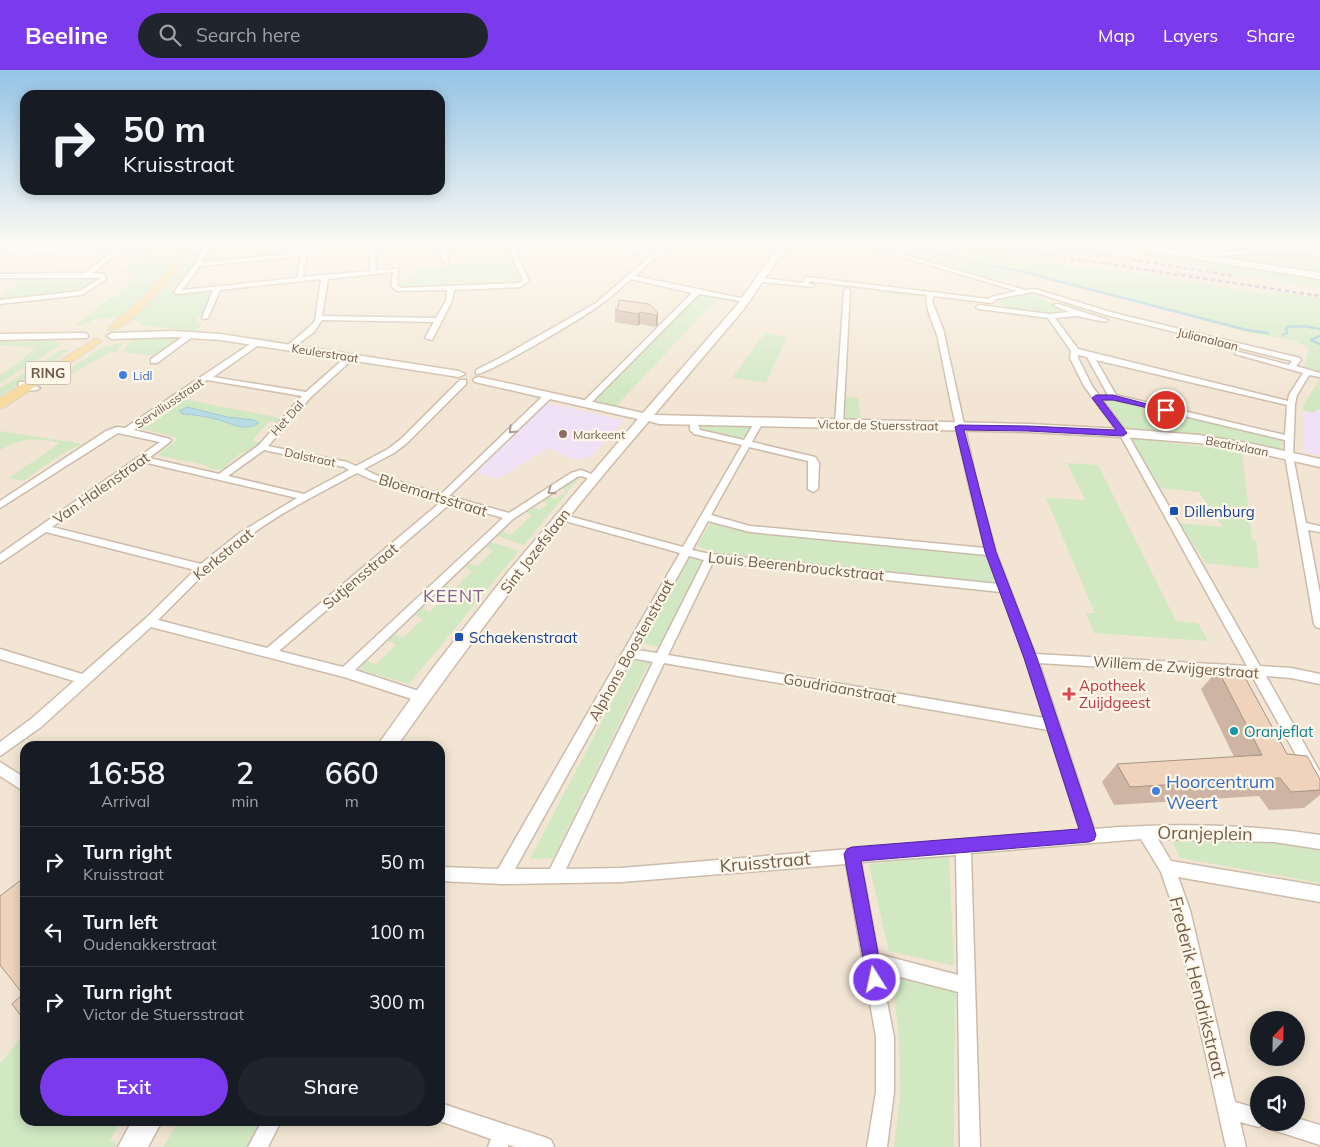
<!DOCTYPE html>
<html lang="en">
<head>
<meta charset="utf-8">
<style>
  :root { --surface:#171b24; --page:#20242c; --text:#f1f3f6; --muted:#9ea1a6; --line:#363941; --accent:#7c3aed }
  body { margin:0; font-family:Mulish,sans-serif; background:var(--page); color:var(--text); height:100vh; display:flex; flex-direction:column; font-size:19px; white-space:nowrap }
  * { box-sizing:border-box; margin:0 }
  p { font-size:16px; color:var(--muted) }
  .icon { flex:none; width:28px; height:28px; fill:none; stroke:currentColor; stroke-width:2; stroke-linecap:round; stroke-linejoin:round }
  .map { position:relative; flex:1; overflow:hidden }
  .side { position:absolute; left:20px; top:671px; width:425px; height:385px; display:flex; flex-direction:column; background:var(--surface); border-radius:15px; box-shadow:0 2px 12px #0003 }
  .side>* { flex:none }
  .banner { position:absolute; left:20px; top:20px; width:425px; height:105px; border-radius:15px; box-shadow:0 2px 12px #0003; background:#171b24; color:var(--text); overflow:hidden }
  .needle { width:32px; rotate:22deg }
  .buttons { position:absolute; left:1250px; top:941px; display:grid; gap:10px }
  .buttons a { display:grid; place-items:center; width:55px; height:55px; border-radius:50%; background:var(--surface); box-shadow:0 2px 12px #0003; font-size:25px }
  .pin { position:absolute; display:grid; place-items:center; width:42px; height:42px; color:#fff; margin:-21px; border:2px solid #fff; border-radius:50%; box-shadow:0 1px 5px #0007 }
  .me { position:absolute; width:55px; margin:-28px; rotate:350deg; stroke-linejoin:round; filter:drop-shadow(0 0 4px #0008) }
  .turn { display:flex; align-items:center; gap:18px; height:105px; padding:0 20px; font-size:22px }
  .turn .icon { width:65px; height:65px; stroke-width:2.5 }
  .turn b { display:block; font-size:35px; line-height:42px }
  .eta { display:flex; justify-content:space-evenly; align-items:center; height:85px; text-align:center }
  .eta b { font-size:30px; font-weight:600; line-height:35px }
  .button { display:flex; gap:10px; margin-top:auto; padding:10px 20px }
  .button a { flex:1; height:58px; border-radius:30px; background:var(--accent); color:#fff; font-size:20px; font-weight:600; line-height:58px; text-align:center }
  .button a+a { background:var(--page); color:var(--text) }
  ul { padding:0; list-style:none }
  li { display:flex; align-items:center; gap:15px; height:70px; padding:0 20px; border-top:1px solid var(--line) }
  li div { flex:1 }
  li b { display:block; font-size:19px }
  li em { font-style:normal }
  header { display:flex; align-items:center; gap:30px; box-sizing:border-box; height:70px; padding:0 25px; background:var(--accent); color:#fff }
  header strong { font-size:24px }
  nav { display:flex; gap:28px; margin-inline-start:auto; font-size:18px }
  .search { width:350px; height:45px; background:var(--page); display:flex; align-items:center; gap:12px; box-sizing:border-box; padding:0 18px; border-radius:28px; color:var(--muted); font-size:19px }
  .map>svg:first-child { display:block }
</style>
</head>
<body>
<header>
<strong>Beeline</strong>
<div class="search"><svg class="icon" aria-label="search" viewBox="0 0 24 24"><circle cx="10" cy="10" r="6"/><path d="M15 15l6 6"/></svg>Search here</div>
<nav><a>Map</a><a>Layers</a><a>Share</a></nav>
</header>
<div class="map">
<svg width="1320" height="1077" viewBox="0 0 1320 1077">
  <rect width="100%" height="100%" fill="#fbf3e4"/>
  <path fill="#f2e5d3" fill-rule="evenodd" d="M0 176H1320V1077H0ZM25 676H440V1051H25ZM1259 950H1296V988H1259ZM1259 1015H1296V1052H1259Z"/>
  <g fill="#f0e1f7">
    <path d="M1320 312V386L1304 382 1303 341 1305 335Z"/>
    <path d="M547 333 624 350 591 387 580 388 577 391 548 378 498 409 476 403Z"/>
  </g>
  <g fill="#d1e8c3" fill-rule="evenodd">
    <path d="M133 176H183L161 208 118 248 97 249 83 255 75 256 110 228H115L140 203 123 202 139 186H116C127 178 140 187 152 177Z"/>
    <path d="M195 176H203L190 198 169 222 179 223 208 221 213 224 203 246 198 247 196 253H202L198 261 143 256 138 251 130 249C156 228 180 207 195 176Z"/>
    <path d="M877 176H949L1046 193 1144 204 1274 225V221L1320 228V302L1304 298 1309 278 1293 270 1254 264 1017 201 999 210Z"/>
    <path d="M1083 176H1112L1137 179 1121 176H1130L1320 208V218L1192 197 1135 184Z"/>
    <path d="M1309 182 1320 186V204L1214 187Z"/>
    <path d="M514 188 522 209 519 212 407 219 399 218V214L421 201 411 199Z"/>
    <path d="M26 207H98L78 222 0 230V228Z"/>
    <path d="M819 211 928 224V228L820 214Z"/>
    <path d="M699 224 718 228 615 337 591 332Z"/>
    <path d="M1028 224 1070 241 1043 242 1005 238 999 230Z"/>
    <path d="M765 263 787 267 766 312 732 308Z"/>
    <path d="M153 268H178L179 270 156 286 123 282 130 271Z"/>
    <path d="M57 271 59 276 0 313V305L17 294 36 278 0 275V272Z"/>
    <path d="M124 272 117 282H110L57 313 62 314H46L103 277Z"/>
    <path d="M61 280H70L0 326V318Z"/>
    <path d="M1320 309V339L1313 343 1303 340 1304 334Z"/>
    <path d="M846 327 858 328 861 349 845 348Z"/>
    <path d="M182 329 281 348 278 352 269 351 252 371 261 373 247 384 241 383 225 396 231 397C222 400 212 402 205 395L159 386V383L176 371V367L139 358 143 355 148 356 180 334 177 332ZM187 337 227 347 248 349 243 357 218 349 183 344 182 338Z"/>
    <path d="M1119 330 1282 370V380L1195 365 1125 358 1106 331Z"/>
    <path d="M704 355 751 356 743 370 701 360V358Z"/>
    <path d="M0 361 83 374 65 382 23 411 9 408 60 373C35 367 22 368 0 380Z"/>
    <path d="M1131 368 1242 381 1252 470 1256 471 1259 499 1206 493 1179 453 1223 457 1199 422 1159 418Z"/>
    <path d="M1067 393 1098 395 1176 551 1198 553 1208 571 1094 563 1086 543H1095L1046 428 1085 430Z"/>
    <path d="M580 407 524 475 497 466 502 461 511 465 532 445 525 441 532 436 539 440 548 434 542 430 548 426 555 429 567 421 560 418Z"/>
    <path d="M710 453 756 462 991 486 999 513 738 487 720 484 697 476Z"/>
    <path d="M491 472 519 481 409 614 361 600 360 598 366 590 375 595 396 575 387 570 394 564 403 568 423 549 414 545 421 538 430 542 448 524 440 520 446 515 455 518 472 501 465 497 469 493 477 496 493 481 486 477Z"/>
    <path d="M689 487 702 491 658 577 641 573Z"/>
    <path d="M635 588 650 591 553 788 530 789Z"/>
    <path d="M1172 771H1267L1320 778V813L1180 788Z"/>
    <path d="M949 786 954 896 889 881 869 794Z"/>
    <path d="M892 899 955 914 954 1077H894L900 1027 899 970Z"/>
    <path d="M25 962V1051H122L110 1070 117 1074 115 1077H0V994Z"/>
    <path d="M179 1051H266L251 1077H163Z"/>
  </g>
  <path fill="#b9dce4" stroke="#a0cbd5" d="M187 337 227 347 254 350 259 353C244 363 230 352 215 349 205 346 194 345 183 344L179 341Z"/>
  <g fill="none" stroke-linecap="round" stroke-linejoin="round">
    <g stroke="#a0cbd5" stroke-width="2.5">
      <path d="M904 176 952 186"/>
      <path d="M973 192 1023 202 1247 260 1268 263"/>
      <path d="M1283 265 1287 263 1286 259 1288 257 1303 256 1320 259"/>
      <path d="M1320 266 1311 270 1320 274"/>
    </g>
    <defs>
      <g id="street">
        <path d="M118 176 122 178V180L93 203 104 204 106 209 82 225 0 234V230L80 221 101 208H0V204L85 203 115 180 4 182 1 180 2 179Z"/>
        <path d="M204 176H210L202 192 302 183 303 176H309L303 207 370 201 369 176H375L376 200 398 199 397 215 401 218 518 213 523 210 507 176H513L529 211 520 217 454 220 452 231 432 270 425 268 434 252 322 250 314 262 291 279 287 277 288 275 308 258 315 251 321 209 220 220 208 248 203 249 202 248 213 220 177 224 174 222 195 194ZM301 186 297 208 182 220 200 196ZM393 202 391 216 397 221 447 220 446 231 436 248 322 246 328 209Z"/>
        <path d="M440 176H446L448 193 443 192Z"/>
        <path d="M629 176H635L652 186 669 176H675L654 189 635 206 750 230 747 232 699 224 588 336 581 334 692 223 631 209C621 218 612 227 601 234 588 245 487 305 476 304V300L500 288 596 233 648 188 639 184Z"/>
        <path d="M866 176H874L1025 220 1035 219 1114 243 1300 288 1301 290 1296 296 1320 303V307L1309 305 1297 325 1295 334 1293 386 1306 453 1320 456V462L1308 460 1320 524V558L1316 557 1314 554 1285 386V370L1113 329 1103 330V326L1108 325 1087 287 1078 285V288L1092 316 1127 363 1260 596 1291 598 1320 604V614L1291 608 1266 606 1320 702V721L1315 719 1252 606 1039 593 1094 759C1169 753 1246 754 1320 765V779L1274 772 1158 769 1171 791 1320 816V832L1178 807 1190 840 1235 1032 1259 1039V1052H1267L1259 1057 1240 1052 1246 1077H1226L1174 840 1161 802 1141 769 971 783 980 1077H960L958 922 881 902 894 967V1022L887 1077H867L876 1022V967L846 794 621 812 502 814 440 811V797L498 799 680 483 558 449 556 447 561 444 683 477 742 375 694 364 690 360V349H696L700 360 744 370 756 350H762L763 352 752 372 815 387 819 393 818 419 813 422 808 419V391L749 377 711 445 750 456 985 478C966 409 952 339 938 269 935 256 924 238 927 225L809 211V214L814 215V217L762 212 759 210 762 208 802 213 805 208 807 207 989 229 991 227 1017 221ZM1033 222 1110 246 1292 291 1289 295 1239 282 1235 284 1303 303 1289 325 1288 331 1078 279 1055 248 1077 246 1105 252 1108 250 1058 234 1053 235 1069 242 1050 244 979 235 976 237 979 239 1048 248 1071 281 1070 288 1084 316 1119 363 1247 596 1035 584 996 482 979 422 943 259 932 231 934 226 992 233 996 229ZM1096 290 1287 335 1285 365 1116 325ZM708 451 750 462 987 485 998 514 710 484 692 480ZM689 486 704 490 657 583 637 580ZM713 492 1001 522 1025 588 1044 648 668 585ZM632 588 653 592 550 799H515ZM664 593 1048 660 1080 760 621 798 566 799ZM956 785 958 905 878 884 861 792Z"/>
        <path d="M1309 177 1311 178V180L1212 186 1206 190 1203 188 1205 184 1212 182Z"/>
        <path d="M847 218 850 220 843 354 839 357 835 354 844 220Z"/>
        <path d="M188 263 195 265 157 293H151V289Z"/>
        <path d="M256 270 263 272 213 307 306 322 348 285 355 287 311 327 268 376 347 392 356 396 388 379 401 369 460 310H466V314L407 373 394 383 364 399 376 405 441 424 545 324H551V328L449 426 509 443 571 403 581 400 599 407 594 410 581 406 577 407 513 449 355 600 425 623 427 627 425 631 421 632 344 607 151 557 41 657 0 686V672L31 649 74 611 0 589V579L82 604 145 549 195 500 46 462 0 493V484L160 372 118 363 0 438V431L106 361 117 357 125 358ZM207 310 302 326 259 375 219 404 149 388 171 371 170 369 134 360ZM264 380 344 397 349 400 304 424 228 406ZM143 392 297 428 241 462 201 494 52 457ZM357 403 370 409 442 431 267 578 158 550C187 521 215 491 248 467 281 442 320 423 357 403ZM451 433 503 448 343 597 279 581Z"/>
        <path d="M19 312H25L40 318C34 323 23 320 18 314Z"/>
        <path d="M0 692 25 708V722L0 706Z"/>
        <path d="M440 1033 544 1067 551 1070 554 1077H516L508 1075V1077H488L491 1069 440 1051Z"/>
        <path d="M1296 1048 1320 1055V1075L1270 1059 1268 1052H1296Z"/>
        <path d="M262 1051H281L268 1077H248Z"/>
      </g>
      <g id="secondary">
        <path d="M779 176H787L744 239 654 345 1028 354 1123 359 1199 365 1253 374 1320 389V397L1253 382 1199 373 1123 367 1028 362 659 354 649 351C559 455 476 564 397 676H377L430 602 508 502 638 349 475 312 473 310 475 308 479 307 643 343 737 235Z"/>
        <path d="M1133 176H1150L1320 203V209L1137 179Z"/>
        <path d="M1292 176H1304L1320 180V186Z"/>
        <path d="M174 261 221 264 459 301 465 304 459 307 221 270 174 267 112 269 107 266 112 263Z"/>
        <path d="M83 263 87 264 88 266 87 268 0 270V264Z"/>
        <path d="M132 1051H162L148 1077H118Z"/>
      </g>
      <g id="primary">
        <path d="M182 176H191C187 184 183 192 178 200 169 213 124 264 109 260L108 258 109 256C139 232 165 209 182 176Z"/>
        <path d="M96 268 102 271 100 273 5 337 0 338V328Z"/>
      </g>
    </defs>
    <use href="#street" stroke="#ccbbab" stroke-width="3"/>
    <use href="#secondary" stroke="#cfbca9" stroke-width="3"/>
    <use href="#primary" stroke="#dbd4d0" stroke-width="2"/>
    <use href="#street" fill="#fff" fill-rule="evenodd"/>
    <use href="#secondary" fill="#fff" fill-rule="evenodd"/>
    <use href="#primary" fill="#f7da9f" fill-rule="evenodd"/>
    <g stroke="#b6a3c4" stroke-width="2.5" stroke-dasharray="4.5 3" stroke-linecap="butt">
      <path d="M988 176 1320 226"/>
      <path d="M1050 176 1234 206"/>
    </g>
  </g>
  <g fill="#ceb5a3">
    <path d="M615 240 658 243V254L656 257 640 254 638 256 615 252Z"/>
    <path d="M1218 600 1287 684 1320 709V725L1304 738 1269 740 1259 726 1114 735 1102 712 1117 694 1234 687 1201 619Z"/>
  </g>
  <g fill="#a79484">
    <path d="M640 242V254L638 256V244Z"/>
    <path d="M658 243V254L656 257V245Z"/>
  </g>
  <g fill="#efd3bd" stroke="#a79484">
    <path d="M619 230 649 234 658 243 656 245 640 242 638 244 615 240 618 238Z"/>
    <path d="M1218 600 1242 602 1287 684 1307 686 1320 709V720L1291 722 1280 708 1130 717 1117 694 1262 685Z"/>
    <path d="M25 807V951L12 934 23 924 0 895V826Z"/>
  </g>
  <defs><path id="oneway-chevron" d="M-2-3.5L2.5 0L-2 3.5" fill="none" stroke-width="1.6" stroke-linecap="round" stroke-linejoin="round" transform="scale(1.25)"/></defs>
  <g stroke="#ab9d93">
    <use href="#oneway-chevron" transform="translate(512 360) rotate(136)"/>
    <use href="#oneway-chevron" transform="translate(551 421) rotate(146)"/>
  </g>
  <linearGradient id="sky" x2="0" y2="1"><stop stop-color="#95c4e6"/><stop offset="0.54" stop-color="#fdfaf3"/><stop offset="1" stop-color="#fdfaf3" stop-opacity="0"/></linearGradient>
  <rect width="1320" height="326" fill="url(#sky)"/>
  <path fill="#7c3aed" stroke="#51269a" d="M1096 325H1113L1170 340 1166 342 1113 330H1102L1127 363 1123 366 1028 361 964 360 996 482 1037 588 1096 765 1094 770 1089 772 861 791 883 910 881 916 875 919 869 916 867 910 844 784 847 779 852 777 1079 759 1024 588 985 482 955 357 959 355 1028 356 1116 360 1092 328Z"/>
  <g fill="#3f7fe0" stroke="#fef7ea" stroke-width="2">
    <circle cx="123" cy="305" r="5"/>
    <circle cx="1156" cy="721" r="5"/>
  </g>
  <circle fill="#8d6e63" stroke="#fef7ea" stroke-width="2" cx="563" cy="364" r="5"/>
  <g fill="#1a4fb4" stroke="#fef7ea" stroke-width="2">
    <rect x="1169" y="436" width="10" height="10" rx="2.5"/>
    <rect x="454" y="562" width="10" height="10" rx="2.5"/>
  </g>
  <path fill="#e0444e" stroke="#fef7ea" stroke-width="2" d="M1066.5 616.5h5v5h5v5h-5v5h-5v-5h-5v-5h5z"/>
  <circle fill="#0f9aa8" stroke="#fef7ea" stroke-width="2" cx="1234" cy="661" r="5"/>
  <g text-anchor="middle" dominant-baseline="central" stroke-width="4.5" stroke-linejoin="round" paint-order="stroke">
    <g font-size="12" fill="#735b4b" stroke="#fef7ea">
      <text transform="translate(1208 269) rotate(14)">Julianalaan</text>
      <text transform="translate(325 283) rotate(9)">Keulerstraat</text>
      <text transform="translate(169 333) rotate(-34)">Serviliusstraat</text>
      <text transform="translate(287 348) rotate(-48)">Het Dal</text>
      <text transform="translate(878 355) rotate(1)">Victor de Stuersstraat</text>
      <text transform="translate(1237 376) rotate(11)">Beatrixlaan</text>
      <text transform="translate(310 387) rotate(12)">Dalstraat</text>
    </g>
    <g font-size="12" fill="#366cbe" stroke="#fef7ea" text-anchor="start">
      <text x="133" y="305">Lidl</text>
    </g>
    <g font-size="12" fill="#785e54" stroke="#fef7ea" text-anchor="start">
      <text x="573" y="364">Markeent</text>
    </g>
    <rect fill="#fef7ea" stroke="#9d8a7b" stroke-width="1" x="25.5" y="291.5" width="45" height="23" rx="4"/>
    <g font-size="14" font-weight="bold" fill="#735b4b">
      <text x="48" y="303">RING</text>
    </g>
    <g font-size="15" fill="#735b4b" stroke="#fef7ea">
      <text transform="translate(101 418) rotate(-35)">Van Halenstraat</text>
      <text transform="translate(433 425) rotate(17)">Bloemartsstraat</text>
      <text transform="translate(535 481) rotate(-52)">Sint Jozefslaan</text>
      <text transform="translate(223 484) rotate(-39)">Kerkstraat</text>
      <text transform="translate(796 496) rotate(6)">Louis Beerenbrouckstraat</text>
      <text transform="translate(360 506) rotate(-40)">Sutjensstraat</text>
      <text transform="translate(631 580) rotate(-61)">Alphons Boostenstraat</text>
      <text transform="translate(1176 597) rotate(4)">Willem de Zwijgerstraat</text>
      <text transform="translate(840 618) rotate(10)">Goudriaanstraat</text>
    </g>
    <g font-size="15" fill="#164399" stroke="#fef7ea" text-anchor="start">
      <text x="1184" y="441">Dillenburg</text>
      <text x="469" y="567">Schaekenstraat</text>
    </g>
    <g font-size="15" fill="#be3a42" stroke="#fef7ea" text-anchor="start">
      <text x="1079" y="615">Apotheek<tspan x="1079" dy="17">Zuijdgeest</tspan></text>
    </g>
    <g font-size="15" fill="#0d838f" stroke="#fef7ea" text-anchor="start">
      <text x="1244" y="661">Oranjeflat</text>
    </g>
    <g font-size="18" letter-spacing="1" fill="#82638f" stroke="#fef7ea">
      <text x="454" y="525">KEENT</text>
    </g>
    <g font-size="18" fill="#366cbe" stroke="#fef7ea" text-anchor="start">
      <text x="1166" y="711">Hoorcentrum<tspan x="1166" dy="21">Weert</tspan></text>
    </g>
    <g font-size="18" fill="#735b4b" stroke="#fef7ea">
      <text transform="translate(1205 763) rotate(1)">Oranjeplein</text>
      <text transform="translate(765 792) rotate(-5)">Kruisstraat</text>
      <text transform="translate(1198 917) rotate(76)">Frederik Hendrikstraat</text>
    </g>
  </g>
</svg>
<div class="buttons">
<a><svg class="needle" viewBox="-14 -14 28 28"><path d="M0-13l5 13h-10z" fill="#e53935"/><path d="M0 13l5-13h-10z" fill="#9ea1a6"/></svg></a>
<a><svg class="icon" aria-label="sound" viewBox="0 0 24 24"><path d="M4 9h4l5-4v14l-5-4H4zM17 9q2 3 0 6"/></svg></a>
</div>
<div class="pin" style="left:1166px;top:340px;background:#d93025"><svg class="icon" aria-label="arrive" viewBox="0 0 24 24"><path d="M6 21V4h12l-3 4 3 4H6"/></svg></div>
<svg class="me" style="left:875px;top:910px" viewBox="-20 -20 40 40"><circle r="17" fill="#7c3aed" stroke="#fff" stroke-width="3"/><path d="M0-11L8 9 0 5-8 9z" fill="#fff"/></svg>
<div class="banner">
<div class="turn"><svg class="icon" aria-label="right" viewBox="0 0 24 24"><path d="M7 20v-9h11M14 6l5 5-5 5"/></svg><div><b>50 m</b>Kruisstraat</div></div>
</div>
<section class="side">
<div class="eta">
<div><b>16:58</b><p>Arrival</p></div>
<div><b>2</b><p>min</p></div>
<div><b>660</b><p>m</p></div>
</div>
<ul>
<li><svg class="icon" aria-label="right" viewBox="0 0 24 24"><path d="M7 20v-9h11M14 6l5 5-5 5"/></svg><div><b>Turn right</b><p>Kruisstraat</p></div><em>50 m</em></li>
<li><svg class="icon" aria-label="left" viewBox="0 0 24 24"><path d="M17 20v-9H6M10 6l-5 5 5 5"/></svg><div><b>Turn left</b><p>Oudenakkerstraat</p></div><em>100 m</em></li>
<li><svg class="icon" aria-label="right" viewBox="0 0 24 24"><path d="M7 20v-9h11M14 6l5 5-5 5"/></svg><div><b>Turn right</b><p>Victor de Stuersstraat</p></div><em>300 m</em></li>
</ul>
<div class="button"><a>Exit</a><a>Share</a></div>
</section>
</div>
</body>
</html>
